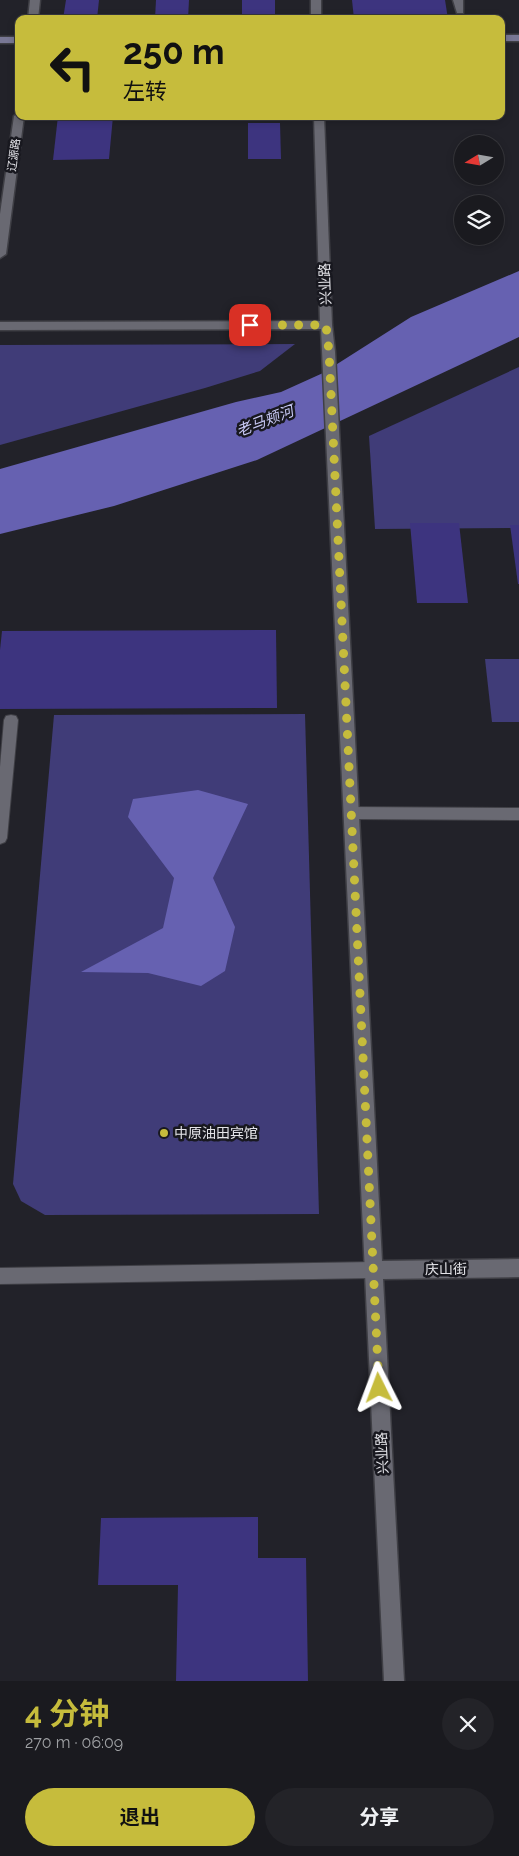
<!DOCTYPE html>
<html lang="zh">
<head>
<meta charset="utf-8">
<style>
  :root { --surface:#1a1a1f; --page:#232328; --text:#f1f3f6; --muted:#9fa1a4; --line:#38383d; --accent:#c6bc3c }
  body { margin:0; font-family:Raleway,"Noto Sans SC",sans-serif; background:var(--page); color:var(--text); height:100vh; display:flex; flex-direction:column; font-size:19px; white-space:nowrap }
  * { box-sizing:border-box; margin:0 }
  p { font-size:16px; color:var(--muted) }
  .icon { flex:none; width:28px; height:28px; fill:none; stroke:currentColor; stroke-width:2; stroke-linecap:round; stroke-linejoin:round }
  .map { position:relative; height:1681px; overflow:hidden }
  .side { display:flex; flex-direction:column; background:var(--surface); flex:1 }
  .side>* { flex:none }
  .top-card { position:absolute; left:15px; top:15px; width:490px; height:105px; border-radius:10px; box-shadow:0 2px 8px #0003,0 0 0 1px var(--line); background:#c6bc3c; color:#111; overflow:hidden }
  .needle { width:32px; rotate:259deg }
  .controls { position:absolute; left:454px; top:135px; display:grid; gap:10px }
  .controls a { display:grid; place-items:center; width:50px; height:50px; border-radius:50%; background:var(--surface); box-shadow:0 2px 8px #0003,0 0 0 1px var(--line); font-size:25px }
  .pin { position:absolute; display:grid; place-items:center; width:42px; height:42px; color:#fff; margin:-21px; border-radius:10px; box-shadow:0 2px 8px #0006 }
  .me { position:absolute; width:55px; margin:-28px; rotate:357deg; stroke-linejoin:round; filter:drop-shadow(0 0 4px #0008) }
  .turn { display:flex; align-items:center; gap:18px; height:105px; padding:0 25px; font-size:22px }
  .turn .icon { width:65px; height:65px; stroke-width:2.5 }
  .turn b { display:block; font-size:35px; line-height:42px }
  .round { display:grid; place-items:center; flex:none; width:52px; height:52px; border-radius:26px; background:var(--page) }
  .overview { display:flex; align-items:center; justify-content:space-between; height:85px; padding:0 25px }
  h1 { font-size:30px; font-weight:700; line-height:38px; color:var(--accent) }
  .cta { display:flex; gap:10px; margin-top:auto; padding:10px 25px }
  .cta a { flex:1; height:58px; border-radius:30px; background:var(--accent); color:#111; font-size:20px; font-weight:700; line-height:58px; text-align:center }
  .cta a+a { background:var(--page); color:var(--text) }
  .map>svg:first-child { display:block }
</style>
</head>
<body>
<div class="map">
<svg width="519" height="1681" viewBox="0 0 519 1681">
  <rect width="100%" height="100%" fill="#222229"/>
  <g fill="#403c78">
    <path d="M295 344 260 371 205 388 0 445V345Z"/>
    <path d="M519 367V528L375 529 369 436Z"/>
    <path d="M485 659H519V722H492Z"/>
    <path d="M305 714 319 1214 45 1215 21 1201 13 1184 54 715Z"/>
  </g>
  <g fill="#6661b1">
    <path d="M519 271V337L257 460 114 506 0 534V469L236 402 281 392 323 373 411 317Z"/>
    <path d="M198 790 248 804 213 878 235 927 225 971 201 986 148 973 81 972 163 928 174 878 128 817 133 799Z"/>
  </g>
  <g fill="#3d347f">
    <path d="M66 0H99L97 19H63Z"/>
    <path d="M156 0H189L188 19H155Z"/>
    <rect x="242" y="0" width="33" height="19"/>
    <path d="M352 0H445L448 19H354Z"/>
    <path d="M58 116H113L109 159 53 160Z"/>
    <path d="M248 123H280L281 159H248Z"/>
    <path d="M410 523H459L468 603H417Z"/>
    <path d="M510 525H519V584H518Z"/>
    <path d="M276 630 277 708 0 709V650L2 631Z"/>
    <path d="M258 1517V1558H306L308 1681H176L178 1585H98L101 1518Z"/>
  </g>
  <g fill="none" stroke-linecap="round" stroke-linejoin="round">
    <defs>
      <g id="lane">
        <path d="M11 715 16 716 18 720 7 838 5 842 0 844V767L4 720 6 716Z"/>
        <path d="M351 807 519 808V820L351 819 346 817 344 813 346 809Z"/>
        <path d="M373 1262 379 1264 381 1270 379 1276 373 1278 0 1284V1268Z"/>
      </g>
      <g id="street">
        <path d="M30 0H40L38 19H28Z"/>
        <rect x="311" y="0" width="10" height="19"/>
        <path d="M453 0H463V13H457Z"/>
        <path d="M19 113V116H24L6 254 0 258V214L14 116Z"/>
        <path d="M314 116H324L332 325 335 352 382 1261 519 1259V1277L383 1279 404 1681H384L321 329 0 330V322L320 321Z"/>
      </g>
      <g id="secondary">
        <rect x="501" y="35" width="18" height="6"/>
        <rect x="0" y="37" width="19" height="6"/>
      </g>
    </defs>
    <use href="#lane" stroke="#3f3f45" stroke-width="2"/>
    <use href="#street" stroke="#3f3f45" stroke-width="3"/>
    <use href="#secondary" stroke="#3f3f45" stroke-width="3"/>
    <use href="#lane" fill="#696972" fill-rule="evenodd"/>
    <use href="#street" fill="#696972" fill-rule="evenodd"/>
    <use href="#secondary" fill="#787794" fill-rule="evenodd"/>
  </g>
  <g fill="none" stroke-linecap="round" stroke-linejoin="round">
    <path stroke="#c6bc3c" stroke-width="9" stroke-dasharray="0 16.2" d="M250 325H326L329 352 379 1388"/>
  </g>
  <circle fill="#c6bc3c" stroke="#18181f" stroke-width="2" cx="164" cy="1133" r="5"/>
  <g text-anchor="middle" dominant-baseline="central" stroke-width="5" stroke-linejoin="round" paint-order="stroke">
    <g font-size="11" fill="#e3e3e8" stroke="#18181f">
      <text transform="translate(14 155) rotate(-82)">辽源路</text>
    </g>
    <g font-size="14" fill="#e3e3e8" stroke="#18181f">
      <text transform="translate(325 284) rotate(-92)">兴业路</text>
      <text transform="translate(446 1269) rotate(-1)">庆山街</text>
      <text transform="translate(382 1453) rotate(-93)">兴业路</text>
    </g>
    <g font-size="14" fill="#e3e3e8" stroke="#18181f" text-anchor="start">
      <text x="174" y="1133">中原油田宾馆</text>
    </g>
    <g font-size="15" font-style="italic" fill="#c6c7f3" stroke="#18181f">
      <text transform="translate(265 421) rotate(-21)">老马颊河</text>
    </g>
  </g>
</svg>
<div class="controls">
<a><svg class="needle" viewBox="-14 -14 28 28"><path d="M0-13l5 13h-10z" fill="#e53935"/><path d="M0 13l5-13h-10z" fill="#9fa1a4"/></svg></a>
<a><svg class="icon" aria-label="layers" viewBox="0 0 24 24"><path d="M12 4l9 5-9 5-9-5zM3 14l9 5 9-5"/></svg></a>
</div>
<div class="pin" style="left:250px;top:325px;background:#d93025"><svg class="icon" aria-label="arrive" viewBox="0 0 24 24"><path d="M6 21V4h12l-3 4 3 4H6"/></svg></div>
<svg class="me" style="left:379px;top:1388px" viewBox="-20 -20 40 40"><path d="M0-17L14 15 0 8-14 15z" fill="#c6bc3c" stroke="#fff" stroke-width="4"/></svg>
<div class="top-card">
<div class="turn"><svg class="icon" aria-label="left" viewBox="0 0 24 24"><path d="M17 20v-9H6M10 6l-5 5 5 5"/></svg><div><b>250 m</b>左转</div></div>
</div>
</div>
<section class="side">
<div class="overview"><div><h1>4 分钟</h1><p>270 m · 06:09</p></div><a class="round"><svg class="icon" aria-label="close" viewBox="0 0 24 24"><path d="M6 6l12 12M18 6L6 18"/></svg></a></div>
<div class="cta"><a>退出</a><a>分享</a></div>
</section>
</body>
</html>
